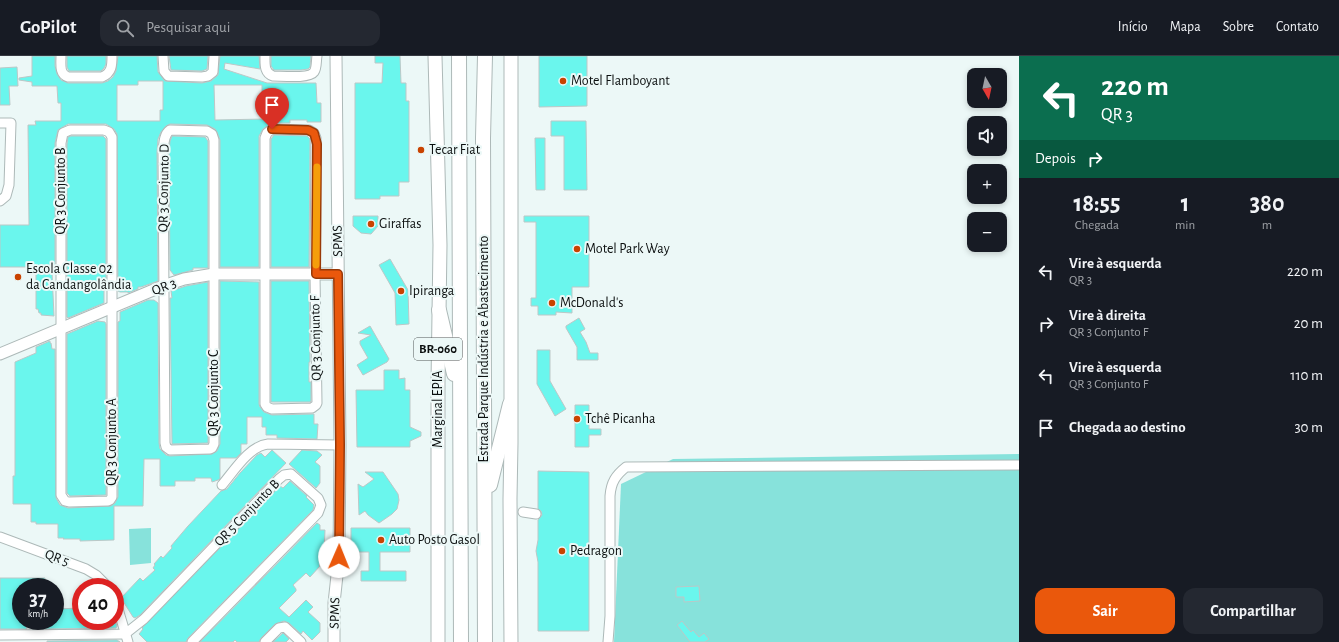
<!DOCTYPE html>
<html lang="pt">
<head>
<meta charset="utf-8">
<style>
  :root { --surface:#171b24; --page:#242831; --text:#f1f3f6; --muted:#9ea1a6; --line:#363941; --accent:#ea580c }
  body { margin:0; font-family:"Alegreya Sans",sans-serif; background:var(--page); color:var(--text); height:100vh; display:flex; flex-direction:column; font-size:15px; white-space:nowrap }
  * { box-sizing:border-box; margin:0 }
  p { font-size:13px; color:var(--muted) }
  .icon { flex:none; width:22px; height:22px; fill:none; stroke:currentColor; stroke-width:2; stroke-linecap:round; stroke-linejoin:round }
  .map { position:relative; flex:1; overflow:hidden }
  .panel { display:flex; flex-direction:column; background:var(--surface); width:320px }
  .panel>* { flex:none }
  .top-card { background:#0b6e4f; color:#fff; overflow:hidden }
  .needle { width:26px; rotate:171deg }
  .controls { position:absolute; left:967px; top:12px; display:grid; gap:8px }
  .controls a { display:grid; place-items:center; width:40px; height:40px; border-radius:8px; background:var(--surface); box-shadow:0 2px 6px #0003; font-size:20px }
  .speed { position:absolute; left:12px; top:522px; display:flex; gap:8px; font-size:20px; font-weight:700; text-align:center }
  .speed>* { display:grid; place-content:center; width:52px; height:52px; border-radius:50%; background:var(--surface); box-shadow:0 2px 6px #0003; line-height:1 }
  .speed small { font-size:10px; font-weight:400 }
  .speed .limit { border:6px solid #d22; background:#fff; color:#111 }
  .pin { position:absolute; display:grid; place-items:center; width:34px; height:34px; color:#fff; margin:-41px -17px; border-radius:50% 50% 50% 0; rotate:-45deg; box-shadow:0 0 4px #0007 }
  .pin .icon { rotate:45deg }
  .me { position:absolute; width:44px; margin:-22px; rotate:1deg; stroke-linejoin:round; filter:drop-shadow(0 0 3px #0008) }
  .turn { display:flex; align-items:center; gap:14px; height:84px; padding:0 16px; font-size:18px }
  .turn .icon { width:52px; height:52px; stroke-width:2.5 }
  .turn b { display:block; font-size:28px; line-height:34px }
  .then { display:flex; align-items:center; height:38px; padding:0 16px; background:#0003; gap:8px; font-size:15px }
  .eta { display:flex; justify-content:space-evenly; align-items:center; height:68px; text-align:center }
  .eta b { font-size:24px; font-weight:700; line-height:28px }
  .primary-button { display:flex; gap:8px; margin-top:auto; padding:8px 16px }
  .primary-button a { flex:1; height:46px; border-radius:12px; background:var(--accent); color:#fff; font-size:16px; font-weight:700; line-height:46px; text-align:center }
  .primary-button a+a { background:var(--page); color:var(--text) }
  ul { padding:0; list-style:none }
  li { display:flex; align-items:center; gap:12px; height:52px; padding:0 16px }
  li div { flex:1 }
  li b { display:block; font-size:15px }
  li em { font-style:normal }
  header { display:flex; align-items:center; gap:24px; box-sizing:border-box; height:56px; padding:0 20px; background:var(--surface); border-bottom:1px solid var(--line) }
  header strong { font-size:19px }
  nav { display:flex; gap:22px; margin-inline-start:auto; font-size:14px }
  .search { width:280px; height:36px; background:var(--page); display:flex; align-items:center; gap:10px; box-sizing:border-box; padding:0 14px; border-radius:12px; color:var(--muted); font-size:15px }
  main { display:flex; flex:1; min-height:0 }
  .map>svg:first-child { display:block }
</style>
</head>
<body>
<header>
<strong>GoPilot</strong>
<div class="search"><svg class="icon" aria-label="search" viewBox="0 0 24 24"><circle cx="10" cy="10" r="6"/><path d="M15 15l6 6"/></svg>Pesquisar aqui</div>
<nav><a>Início</a><a>Mapa</a><a>Sobre</a><a>Contato</a></nav>
</header>
<main>
<div class="map">
<svg width="1019" height="586" viewBox="0 0 1019 586">
  <rect width="100%" height="100%" fill="#ecf8f7"/>
  <g fill="#87e2db">
    <path d="M1019 398V586H614L621 428 673 403Z"/>
    <path d="M151 472V507L130 509 129 473Z"/>
  </g>
  <g fill="#6af6ed" stroke="#bcc8c7" fill-rule="evenodd">
    <path d="M32 0H55V10L57 18 61 24 68 27H102L108 25 113 21 116 15 118 0H157L158 16 165 25 202 27 211 25 218 19 220 0H259L260 13 225 7 224 13 267 27H316L317 47H321V66H307V64H290V67H272L263 73 259 80V211H220V84L217 76 215 73 207 69 170 68 166 70 161 76 158 83 157 96 158 225 141 231H138V233L128 237V236H120L118 235 117 78 114 73 106 68H68L58 74 55 87V216H52L54 260 41 259V257H39L38 253H36V211H0V169H29L28 69H36L35 65H61V47H58L57 30H32V26L19 24V22L32 20ZM138 25H163V54H160V65H117V29H138ZM214 29H262V47H265V63L215 64Z"/>
    <path d="M67 0H106V8L104 12 101 15H69L67 11Z"/>
    <path d="M169 0H208L207 13 202 15 171 14Z"/>
    <path d="M271 0H311L310 11 308 13 301 14H274L271 10Z"/>
    <path d="M375 0H400L401 27H406V45H409V126H399V140H380V143H355V27H382L383 7H375Z"/>
    <path d="M539 0H587V50L539 51Z"/>
    <path d="M17 11 18 30H9L10 49H0V12Z"/>
    <path d="M551 65H586L587 134H564V80H551Z"/>
    <path d="M274 79 307 80 310 83 309 211H271V83Z"/>
    <path d="M71 80H103L106 83V232H104V247L68 262 67 261V88L68 81Z"/>
    <path d="M172 80 205 81 208 85V212H193V214L174 219 170 214 169 97 170 85Z"/>
    <path d="M535 82H545V134H536Z"/>
    <path d="M353 160H378V170L371 178 361 177 353 170Z"/>
    <path d="M524 160H589V231H572V257L556 256V259H538V250H531V242H536V166H524Z"/>
    <path d="M390 203 408 234 409 268 396 269 395 237 379 209Z"/>
    <path d="M220 225 259 226V348L260 351 264 356 272 359 314 358V368H318L317 383 277 382V379H266V371H262V361H247V388H241V397L236 402H220V423L218 424 212 426 211 422H195V425H175V430H160V403H144L143 450H114V484L80 485V483H63L64 482H58V468H36V466H31V448H13V420H15V306L36 297V291L50 285V287H51L52 293H55L56 442 60 449 68 452 111 450 115 447 118 441V266L120 265V256L148 244H154L158 247 159 387 160 393 166 399 170 400 212 398 217 395 220 388Z"/>
    <path d="M271 225H309L310 306H309V326H311V345L310 346H271Z"/>
    <path d="M208 226V387L172 388 170 242H172L171 235 186 230Z"/>
    <path d="M579 262 585 273 580 276 586 286 590 297H598V304H577V291L566 272V270Z"/>
    <path d="M98 265 105 266 106 268V439L70 440 67 437V278Z"/>
    <path d="M370 270 389 303 387 306 363 319 357 309 368 302 360 288V285L371 279 358 277Z"/>
    <path d="M537 294H550V325L566 353 555 360 537 328Z"/>
    <path d="M384 314H399V323L405 322V334H410V371L421 376V380L410 385V391H357L356 334H384Z"/>
    <path d="M575 349H589V373H601V379H589V391H575Z"/>
    <path d="M272 394 286 407 140 559 135 562 133 561 121 542 140 522 143 525 155 514 153 512 155 509 154 508 161 500 163 502 172 492 171 490 188 470 221 435 227 433 240 417 257 399 261 397 265 401Z"/>
    <path d="M302 394 317 395 322 399 315 406 320 410V427L316 432 289 408Z"/>
    <path d="M538 415 589 416V575H538V506L536 495 538 484V464L542 459 541 455 538 453Z"/>
    <path d="M365 416H383L398 438 399 444 397 453 392 458 379 467 368 459 365 455 359 459 358 428 363 431 374 423Z"/>
    <path d="M290 425 307 440 306 441 314 449 313 454 188 582 186 586H147L139 578 143 573 142 572 280 430 283 432Z"/>
    <path d="M317 467 320 469V474H325L324 498 320 503 322 505 319 509 320 510 310 521 306 517 293 529 296 533V535L279 552 289 561 306 544 313 551 308 556 320 567V576L312 584 303 575 301 578 289 567 284 565 275 568 261 582 259 586H237L235 584 233 586H200Z"/>
    <path d="M351 472H410V496H380V515H406V525H361V515H369V496H351Z"/>
    <path d="M0 522H45V531H21V565H25L27 573H0Z"/>
    <path d="M699 530 700 545 684 546V541H676V531Z"/>
    <path d="M81 552V565H115L117 570 116 572 45 573 44 565H55V553Z"/>
    <path d="M682 565 691 576 693 574 699 581 704 577 709 583 705 586H690L677 569Z"/>
    <path d="M283 577 289 583 286 586H273Z"/>
    <path d="M117 584 120 586H47V585Z"/>
  </g>
  <g fill="none" stroke-linecap="round" stroke-linejoin="round">
    <defs>
      <g id="minor">
        <path d="M61 0C61 8 59 18 68 21H102C112 17 112 9 112 0"/>
        <path d="M163 0 164 15 168 20 202 21 208 20 213 16 214 0"/>
        <path d="M265 0C265 8 264 17 273 20 282 20 309 23 314 16 317 12 316 5 317 0"/>
        <path d="M0 67H11L9 129 6 140 0 145"/>
        <path d="M272 73 309 74 314 77 316 82 315 219 317 347 316 349 312 352 272 353 267 351 265 348V82L267 77Z"/>
        <path d="M70 74H104L109 76 112 81V441L110 444 108 445 69 446 65 445 61 439V87L63 77Z"/>
        <path d="M170 74 207 75 212 78 214 84V388L212 392 210 393 170 394 166 391 165 387 163 97C164 89 163 79 170 74Z"/>
        <path d="M222 429C234 415 249 390 268 388L340 389"/>
        <path d="M523 456 536 458"/>
        <path d="M0 481 86 513 96 519 108 531"/>
        <path d="M115 543 128 586"/>
        <path d="M0 579 125 578 144 563 279 423 284 419 291 418 318 442 321 449 318 457 192 586"/>
        <path d="M265 586 279 572 285 571 301 586"/>
        <path d="M608 586 610 560V440C611 426 616 419 626 411L1019 409"/>
      </g>
      <g id="tertiary">
        <path d="M0 298 163 230 184 223 214 218H338"/>
        <path d="M334 586V547L339 501 340 389 336 0"/>
      </g>
      <g id="primary">
        <path d="M435 0 440 189 438 327V586"/>
        <path d="M511 0V387L510 443 511 586"/>
      </g>
      <g id="trunk">
        <path d="M459 0 461 586"/>
        <path d="M485 0 483 82 485 586"/>
        <path d="M439 254 454 318"/>
        <path d="M490 429 510 348"/>
      </g>
    </defs>
    <use href="#minor" stroke="#adb9b8" stroke-width="11"/>
    <use href="#tertiary" stroke="#adb9b8" stroke-width="13"/>
    <use href="#primary" stroke="#adb9b8" stroke-width="15"/>
    <use href="#trunk" stroke="#adb9b8" stroke-width="16"/>
    <use href="#minor" stroke="#fff" stroke-width="9"/>
    <use href="#tertiary" stroke="#fff" stroke-width="11"/>
    <use href="#primary" stroke="#fff" stroke-width="13"/>
    <use href="#trunk" stroke="#fff" stroke-width="14"/>
  </g>
  <g fill="none" stroke-linecap="round" stroke-linejoin="round">
    <defs>
      <path id="route" d="M272 73 308 74 314 77 317 88 316 218H338L340 389 339 501"/>
    </defs>
    <use href="#route" stroke="#983908" stroke-width="10"/>
    <use href="#route" stroke="#ea580c" stroke-width="7"/>
    <path stroke="#f59e0b" stroke-width="7" d="M316 209 317 111"/>
  </g>
  <g fill="#c94300" stroke="#ecf8f7" stroke-width="1.5">
    <circle cx="563" cy="25" r="4"/>
    <circle cx="421" cy="94" r="4"/>
    <circle cx="371" cy="168" r="4"/>
    <circle cx="577" cy="193" r="4"/>
    <circle cx="18" cy="221" r="4"/>
    <circle cx="401" cy="235" r="4"/>
    <circle cx="552" cy="247" r="4"/>
    <circle cx="577" cy="363" r="4"/>
    <circle cx="381" cy="484" r="4"/>
    <circle cx="562" cy="495" r="4"/>
  </g>
  <g text-anchor="middle" dominant-baseline="central" stroke-width="4" stroke-linejoin="round" paint-order="stroke">
    <rect fill="#ecf8f7" stroke="#4e5555" stroke-width="1" x="414" y="282" width="48" height="22" rx="3"/>
    <g font-size="13" font-weight="bold" fill="#0b0f0f">
      <text x="438" y="293">BR-060</text>
    </g>
    <g font-size="14" fill="#0b0f0f" stroke="#ecf8f7" text-anchor="start">
      <text x="571" y="25">Motel Flamboyant</text>
      <text x="429" y="94">Tecar Fiat</text>
      <text x="379" y="168">Giraffas</text>
      <text x="585" y="193">Motel Park Way</text>
      <text x="26" y="213">Escola Classe 02<tspan x="26" dy="16">da Candangolândia</tspan></text>
      <text x="409" y="235">Ipiranga</text>
      <text x="560" y="247">McDonald's</text>
      <text x="585" y="363">Tchê Picanha</text>
      <text x="389" y="484">Auto Posto Gasol</text>
      <text x="570" y="495">Pedragon</text>
    </g>
    <g font-size="14" fill="#0b0f0f" stroke="#ecf8f7">
      <text transform="translate(164 132) rotate(-89)">QR 3 Conjunto D</text>
      <text transform="translate(61 135) rotate(-90)">QR 3 Conjunto B</text>
      <text transform="translate(338 185) rotate(-91)">SPMS</text>
      <text transform="translate(164 231) rotate(-21)">QR 3</text>
      <text transform="translate(316 282) rotate(-91)">QR 3 Conjunto F</text>
      <text transform="translate(484 293) rotate(-90)">Estrada Parque Indústria e Abastecimento</text>
      <text transform="translate(214 337) rotate(-90)">QR 3 Conjunto C</text>
      <text transform="translate(438 353) rotate(-90)">Marginal EPIA</text>
      <text transform="translate(112 386) rotate(-90)">QR 3 Conjunto A</text>
      <text transform="translate(247 457) rotate(-46)">QR 5 Conjunto B</text>
      <text transform="translate(57 502) rotate(20)">QR 5</text>
      <text transform="translate(335 557) rotate(-88)">SPMS</text>
    </g>
  </g>
</svg>
<div class="controls">
<a><svg class="needle" viewBox="-14 -14 28 28"><path d="M0-13l5 13h-10z" fill="#e53935"/><path d="M0 13l5-13h-10z" fill="#9ea1a6"/></svg></a>
<a><svg class="icon" aria-label="sound" viewBox="0 0 24 24"><path d="M4 9h4l5-4v14l-5-4H4zM17 9q2 3 0 6"/></svg></a>
<a>+</a>
<a>−</a>
</div>
<div class="speed"><div>37<small>km/h</small></div><div class="limit">40</div></div>
<div class="pin" style="left:272px;top:73px;background:#d93025"><svg class="icon" aria-label="arrive" viewBox="0 0 24 24"><path d="M6 21V4h12l-3 4 3 4H6"/></svg></div>
<svg class="me" style="left:339px;top:501px" viewBox="-20 -20 40 40"><circle r="19" fill="#fff"/><path d="M0-13L10 11 0 6-10 11z" fill="#ea580c"/></svg>
</div>
<section class="panel">
<div class="top-card">
<div class="turn"><svg class="icon" aria-label="left" viewBox="0 0 24 24"><path d="M17 20v-9H6M10 6l-5 5 5 5"/></svg><div><b>220 m</b>QR 3</div></div>
<div class="then">Depois<svg class="icon" aria-label="right" viewBox="0 0 24 24"><path d="M7 20v-9h11M14 6l5 5-5 5"/></svg></div>
</div>
<div class="eta">
<div><b>18:55</b><p>Chegada</p></div>
<div><b>1</b><p>min</p></div>
<div><b>380</b><p>m</p></div>
</div>
<ul>
<li><svg class="icon" aria-label="left" viewBox="0 0 24 24"><path d="M17 20v-9H6M10 6l-5 5 5 5"/></svg><div><b>Vire à esquerda</b><p>QR 3</p></div><em>220 m</em></li>
<li><svg class="icon" aria-label="right" viewBox="0 0 24 24"><path d="M7 20v-9h11M14 6l5 5-5 5"/></svg><div><b>Vire à direita</b><p>QR 3 Conjunto F</p></div><em>20 m</em></li>
<li><svg class="icon" aria-label="left" viewBox="0 0 24 24"><path d="M17 20v-9H6M10 6l-5 5 5 5"/></svg><div><b>Vire à esquerda</b><p>QR 3 Conjunto F</p></div><em>110 m</em></li>
<li><svg class="icon" aria-label="arrive" viewBox="0 0 24 24"><path d="M6 21V4h12l-3 4 3 4H6"/></svg><div><b>Chegada ao destino</b></div><em>30 m</em></li>
</ul>
<div class="primary-button"><a>Sair</a><a>Compartilhar</a></div>
</section>
</main>
</body>
</html>
